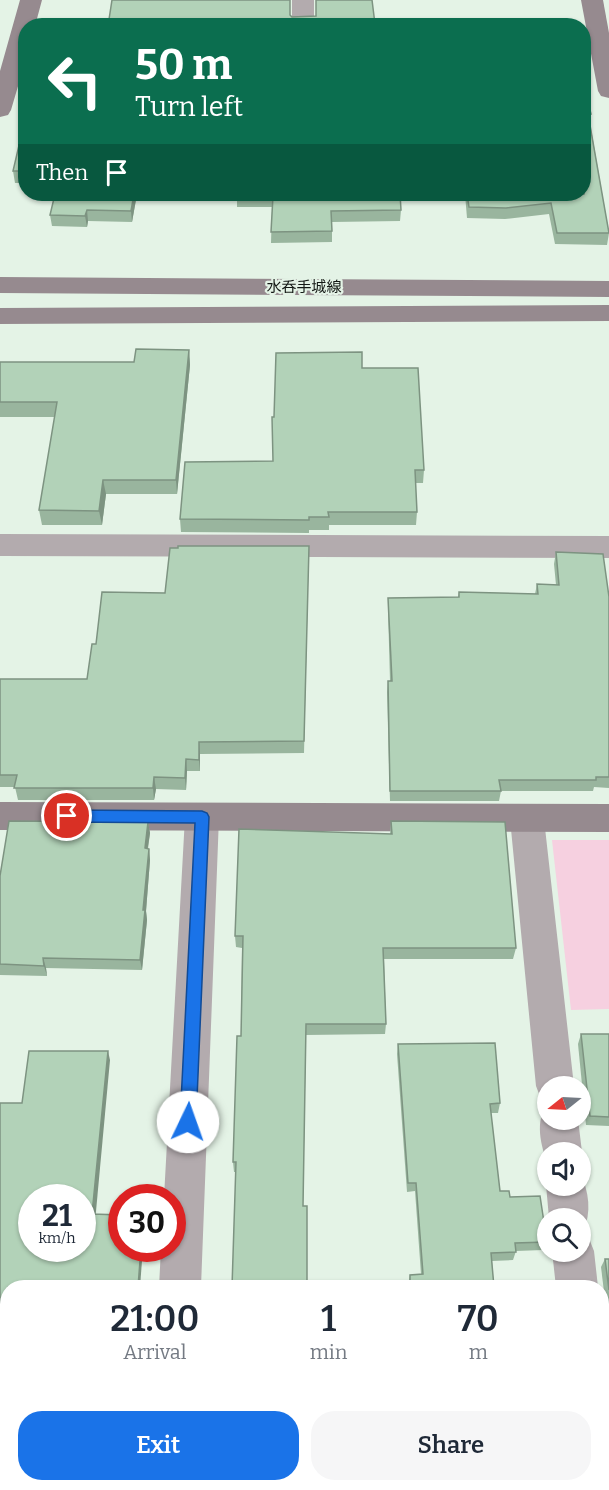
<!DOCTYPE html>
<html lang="en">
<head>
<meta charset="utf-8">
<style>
  :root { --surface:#fff; --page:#f6f6f7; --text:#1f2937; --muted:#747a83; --accent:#1a73e8 }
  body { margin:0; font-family:Bitter,"Noto Sans JP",serif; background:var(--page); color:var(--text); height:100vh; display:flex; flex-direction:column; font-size:22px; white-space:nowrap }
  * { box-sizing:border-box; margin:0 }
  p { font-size:20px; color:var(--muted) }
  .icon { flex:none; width:33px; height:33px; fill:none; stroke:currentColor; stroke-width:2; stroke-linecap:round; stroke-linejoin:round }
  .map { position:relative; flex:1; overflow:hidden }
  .details { position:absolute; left:0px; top:1280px; width:609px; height:212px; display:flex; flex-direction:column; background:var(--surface); border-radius:24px 24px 0 0; box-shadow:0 2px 4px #0004 }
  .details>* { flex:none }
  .guide { position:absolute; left:18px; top:18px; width:573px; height:183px; border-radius:24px; box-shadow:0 2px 4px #0004; background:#0b6e4f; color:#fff; overflow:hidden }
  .needle { width:39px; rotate:252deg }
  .tools { position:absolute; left:537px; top:1076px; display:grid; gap:12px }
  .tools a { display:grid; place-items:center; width:54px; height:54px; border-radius:50%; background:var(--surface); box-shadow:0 2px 4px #0004; font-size:30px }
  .speed { position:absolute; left:18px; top:1184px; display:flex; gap:12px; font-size:30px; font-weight:700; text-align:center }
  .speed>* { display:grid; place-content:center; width:78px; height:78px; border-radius:50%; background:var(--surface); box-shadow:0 2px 4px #0004; line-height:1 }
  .speed small { font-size:15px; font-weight:400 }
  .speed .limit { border:9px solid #d22; background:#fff; color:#111 }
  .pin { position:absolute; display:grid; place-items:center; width:51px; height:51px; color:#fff; margin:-26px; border:3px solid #fff; border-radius:50%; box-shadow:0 2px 6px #0007 }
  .me { position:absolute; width:66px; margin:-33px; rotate:3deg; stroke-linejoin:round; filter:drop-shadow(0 0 4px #0008) }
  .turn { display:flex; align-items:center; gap:21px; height:126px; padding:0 18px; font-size:27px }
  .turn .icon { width:78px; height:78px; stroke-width:2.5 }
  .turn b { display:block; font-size:42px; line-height:51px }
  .then { display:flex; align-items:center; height:57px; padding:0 18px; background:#0003; gap:12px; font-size:22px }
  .eta { display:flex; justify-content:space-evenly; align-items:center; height:102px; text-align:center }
  .eta b { font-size:36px; font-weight:600; line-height:42px }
  .cta { display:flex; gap:12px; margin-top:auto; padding:12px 18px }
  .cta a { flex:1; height:69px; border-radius:24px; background:var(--accent); color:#fff; font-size:24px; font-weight:600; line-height:69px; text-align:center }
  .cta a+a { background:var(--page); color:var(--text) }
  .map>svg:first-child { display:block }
</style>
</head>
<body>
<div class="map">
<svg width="609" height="1490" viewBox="0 0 609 1490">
  <rect width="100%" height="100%" fill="#e4f3e6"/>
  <path fill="#f6d0e0" d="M552 840H609V1009L571 1010Z"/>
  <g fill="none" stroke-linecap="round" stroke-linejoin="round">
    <g fill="#b3abae" fill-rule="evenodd">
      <rect x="292" y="0" width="22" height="26"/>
      <path d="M0 534 609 536V558L0 556Z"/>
      <path d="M202 803 214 807 219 817 201 1287H159L161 1248H172V1197H164L185 817 190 807Z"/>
      <path d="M527 805 539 809 544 819 574 1086H548V1101L541 1099 536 1086 510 819 515 809Z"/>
      <path d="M548 1105V1119H578L582 1152 580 1155V1152H548V1164C541 1148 534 1118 548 1105Z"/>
      <path d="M580 1172C589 1192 592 1212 583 1232L580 1233V1218H549L546 1185 548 1181V1185H580Z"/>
      <path d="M580 1234 588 1236 594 1251 598 1287H556L552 1251H580Z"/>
      <path d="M602 1463 609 1467V1490H576L575 1484H602Z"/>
      <rect x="149" y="1484" width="44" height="6"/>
    </g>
    <g fill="#968a8f" fill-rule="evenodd">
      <path d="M20 0H42L35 26H26V59L11 110 8 115 0 117V71Z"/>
      <path d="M581 0H603L609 33V98L601 96 598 91Z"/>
      <path d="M0 277 609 281V297L0 293Z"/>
      <path d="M609 305V321L0 324V308Z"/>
      <path d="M0 802 609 804V832L0 830Z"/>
    </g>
  </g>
  <g fill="#99b59e">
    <path d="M584 86 591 114 590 123 609 233 607 245 555 244 549 214 505 219 467 218 465 194H584Z"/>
    <path d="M26 124V183H15L13 171Z"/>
    <path d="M55 194H137L132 222 88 221 87 227 52 226 50 215Z"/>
    <path d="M138 194H400L401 210 400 221 332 222V242L271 243 272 207H237V196Z"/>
    <path d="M189 350 190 365 177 494H106L102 525H42L39 510 55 417H0V362H134Z"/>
    <path d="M362 368 424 470 423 483H415L417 512 416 525H329V530H309V533L181 532 180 519 273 461 274 417Z"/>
    <path d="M309 546 304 753 200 754V771H187L186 790 156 789 154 800H18L15 787H0V679H87L96 644 165 593Z"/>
    <path d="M556 552 609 597V788L594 787 593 791H501L499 801H390L387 692 388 681H390L388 609V598L458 597 459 592 535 594 537 584 556 585 554 564Z"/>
    <path d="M391 821 516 948 513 959H384L386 1024 385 1034 306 1035 303 1206 307 1287 236 1172H234L233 1162 241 1036 242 948 236 947 235 936 390 834Z"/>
    <path d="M148 822 150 833 148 849H149L150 860 146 911 147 920 142 970 46 968 47 976 0 975V876Z"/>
    <path d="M581 1034H609V1126L586 1125 578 1044Z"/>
    <path d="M398 1044 500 1103 498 1113H491L500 1191 510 1197 547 1242 543 1250 516 1251 513 1260 492 1261 494 1287H408L410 1275 421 1274 415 1191 407 1192 397 1054Z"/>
    <path d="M605 1259H609V1333L601 1267Z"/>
  </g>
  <g fill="#7d9381">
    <path d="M134 194H137L132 222 131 211Z"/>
    <path d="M87 210 88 221 87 227 85 216Z"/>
    <path d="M189 350 190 365 177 494 176 480Z"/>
    <path d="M103 480 106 494 102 525 99 511Z"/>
    <path d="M199 742 200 754V771L199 760Z"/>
    <path d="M186 759 187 771 186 790 185 778Z"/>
    <path d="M154 777 156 789 154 800 153 788Z"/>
    <path d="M148 822 150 833 146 859 145 848Z"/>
    <path d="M149 849 150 860 146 911 147 920 142 970 140 960 143 910Z"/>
    <path d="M43 958 46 968 47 976 44 966Z"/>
    <path d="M108 1051 110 1060 95 1222 92 1214Z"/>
    <path d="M141 1248H143L140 1287H138Z"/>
    <path d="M56 1484H60L59 1490H55Z"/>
  </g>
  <g fill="#b2d2b8" stroke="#7d9381" stroke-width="1.5" fill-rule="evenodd">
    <path d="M112 0H290V15L292 17 316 16V0H372L375 24 566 23V26H108Z"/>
    <path d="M584 86 591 114H588L609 233H557L551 203 506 208 469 207 467 194H584Z"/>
    <path d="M24 124H26V171H13Z"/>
    <path d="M55 194H134L131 211 87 210 85 216 50 215Z"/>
    <path d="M237 194H400L401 210 331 211 332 231 271 232 273 196H237Z"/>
    <path d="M136 349 189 350 176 480H103L99 511 39 510 57 402H0V362H134Z"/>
    <path d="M362 352V368H418L424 470H415L417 512H328L329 517H309V520L180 519 185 462 273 461 272 417H274L276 353Z"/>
    <path d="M178 546H309L304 741 199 742V760L186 759 185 778 154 777 153 788H14L17 775H0V679H87L92 644H96L102 592 165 593 170 548H178Z"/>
    <path d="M556 552 603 554 609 597V777H596V780H499L501 791H390L388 681H392L388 598 459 597V592L538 594 537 584 559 585Z"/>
    <path d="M9 821 148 822 145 848 149 849 143 910H145L140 960 43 958 44 966 0 964V876Z"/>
    <path d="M391 821 505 822 516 948H383L386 1024H306L303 1206H307V1287H232L236 1162H233L237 1036H241L243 936H235L239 829 392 834Z"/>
    <path d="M581 1034H609V1117L590 1116Z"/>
    <path d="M495 1043 500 1103 490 1104 500 1191H509L510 1197 540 1196 547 1242 515 1243 516 1252 491 1253 494 1287H410V1275L423 1274 416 1183H408L398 1044Z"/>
    <path d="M29 1051H108L92 1214 122 1215V1248H141L138 1287H8V1484H56L55 1490H0V1103H22ZM32 1197H82V1248H32Z"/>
    <path d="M605 1259H609V1290Z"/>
    <path d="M211 1484H439L440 1490H210Z"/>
  </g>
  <path fill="#1a73e8" stroke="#114b97" stroke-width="1.5" d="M67 810 202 811 207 813 209 817 196 1122 194 1128 188 1130 182 1128 180 1122 195 823 67 822 62 820 60 816 62 812Z"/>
  <g text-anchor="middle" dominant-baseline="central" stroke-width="4.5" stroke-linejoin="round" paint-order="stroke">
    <g font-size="15" fill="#131814" stroke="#e4f3e6">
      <text x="304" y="287">水呑手城線</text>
    </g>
  </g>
</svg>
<div class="tools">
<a><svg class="needle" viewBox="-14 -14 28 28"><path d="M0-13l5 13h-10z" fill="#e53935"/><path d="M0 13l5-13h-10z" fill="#747a83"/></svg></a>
<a><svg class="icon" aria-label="sound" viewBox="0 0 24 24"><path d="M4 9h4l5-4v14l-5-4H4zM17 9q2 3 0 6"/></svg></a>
<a><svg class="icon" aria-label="search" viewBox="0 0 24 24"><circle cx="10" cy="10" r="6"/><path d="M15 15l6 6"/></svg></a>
</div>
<div class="speed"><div>21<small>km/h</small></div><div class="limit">30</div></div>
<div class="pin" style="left:67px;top:816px;background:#d93025"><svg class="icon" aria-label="arrive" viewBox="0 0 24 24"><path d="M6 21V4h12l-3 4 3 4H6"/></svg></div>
<svg class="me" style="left:188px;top:1122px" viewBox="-20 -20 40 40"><circle r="19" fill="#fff"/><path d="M0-13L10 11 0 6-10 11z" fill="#1a73e8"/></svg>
<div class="guide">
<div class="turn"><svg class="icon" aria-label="left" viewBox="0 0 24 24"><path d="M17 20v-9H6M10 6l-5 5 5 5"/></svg><div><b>50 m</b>Turn left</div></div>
<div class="then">Then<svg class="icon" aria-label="arrive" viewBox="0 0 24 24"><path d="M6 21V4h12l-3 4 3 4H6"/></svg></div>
</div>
<section class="details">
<div class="eta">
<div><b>21:00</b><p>Arrival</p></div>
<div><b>1</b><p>min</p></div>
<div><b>70</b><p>m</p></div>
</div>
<div class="cta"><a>Exit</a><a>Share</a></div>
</section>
</div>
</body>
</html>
